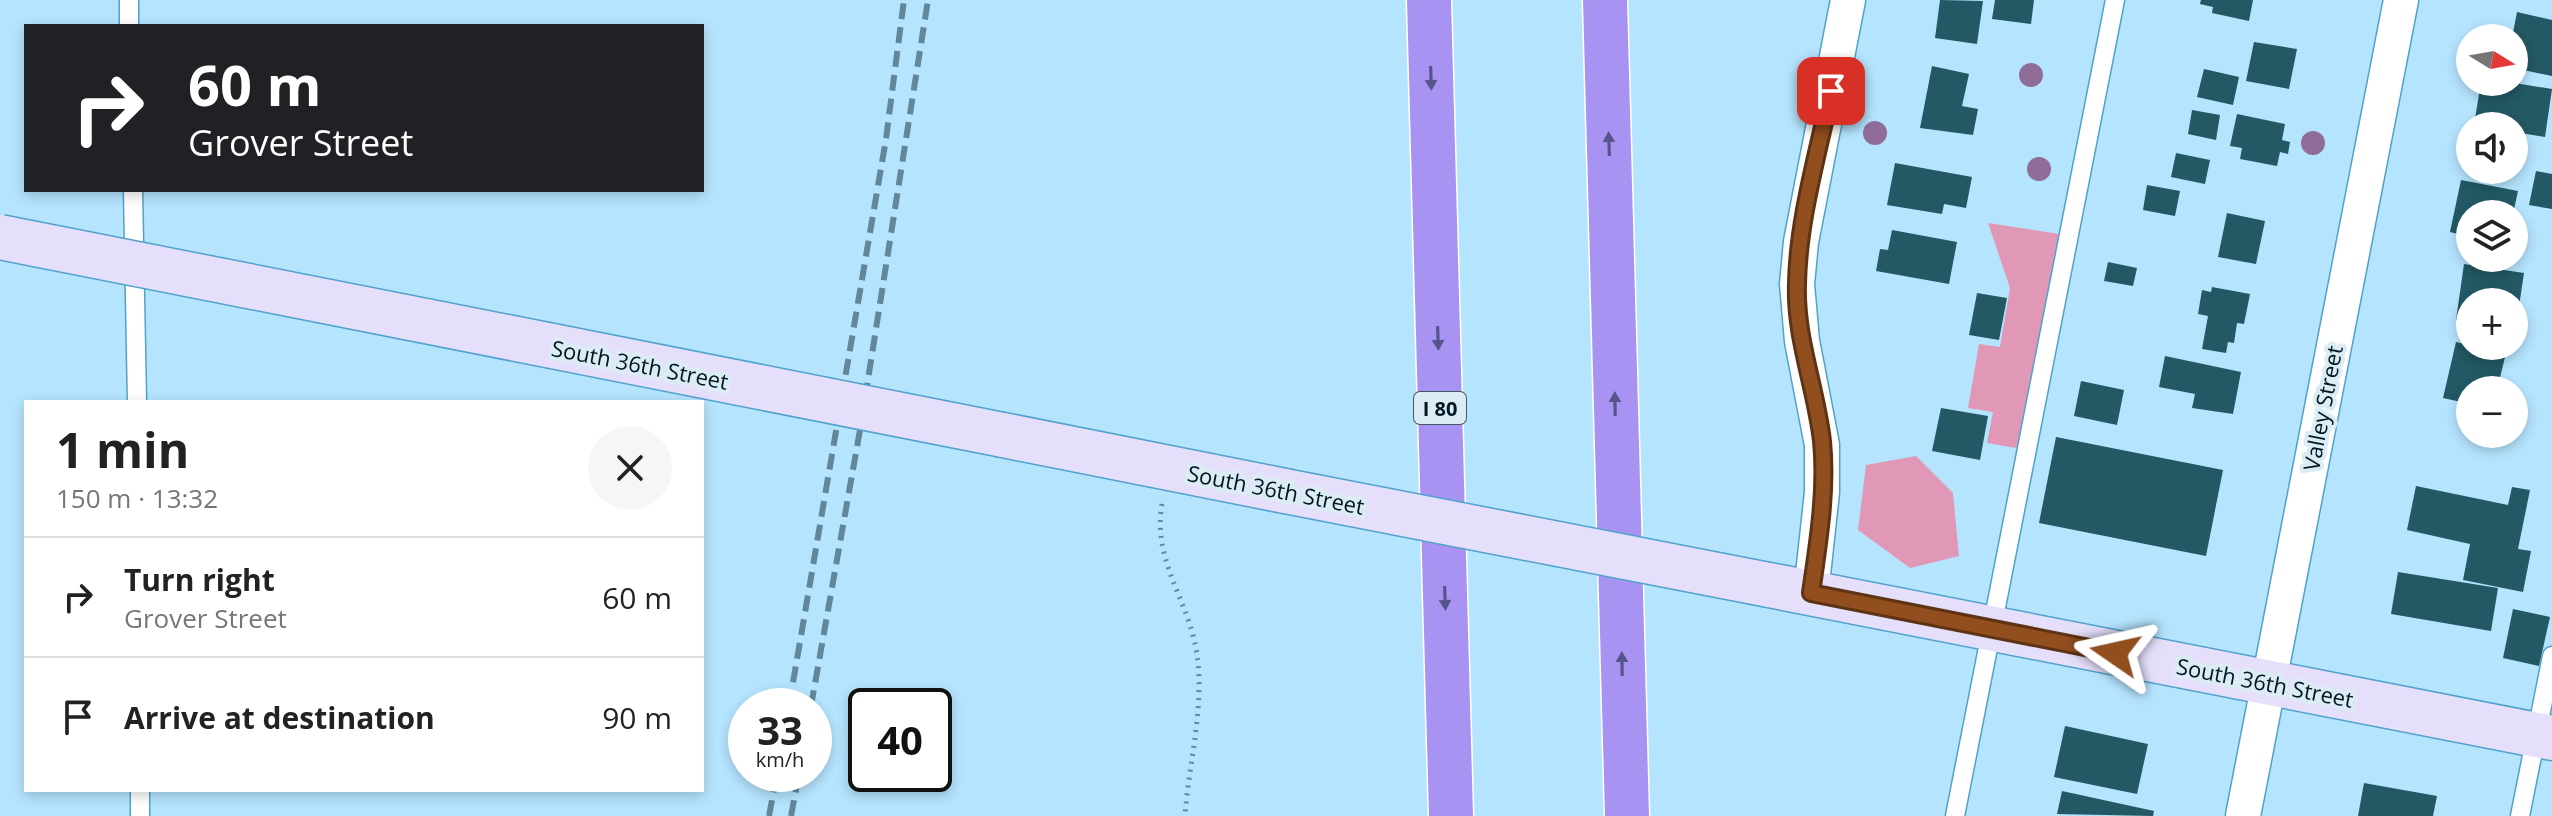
<!DOCTYPE html>
<html lang="en">
<head>
<meta charset="utf-8">
<style>
  :root { --surface:#fff; --page:#f6f6f6; --text:#222; --muted:#767676; --line:#e0e0e0 }
  body { margin:0; font-family:"Open Sans",sans-serif; background:var(--page); color:var(--text); height:100vh; display:flex; flex-direction:column; font-size:30px; white-space:nowrap }
  * { box-sizing:border-box; margin:0 }
  p { font-size:26px; color:var(--muted) }
  .icon { flex:none; width:44px; height:44px; fill:none; stroke:currentColor; stroke-width:2; stroke-linecap:round; stroke-linejoin:round }
  .map { position:relative; flex:1; overflow:hidden }
  .panel { position:absolute; left:24px; top:400px; width:680px; height:392px; display:flex; flex-direction:column; background:var(--surface); border-radius:0px; box-shadow:0 4px 12px #0003 }
  .panel>* { flex:none }
  .guide { position:absolute; left:24px; top:24px; width:680px; height:168px; border-radius:0px; box-shadow:0 4px 12px #0003; background:#202124; color:#fff; overflow:hidden }
  .needle { width:52px; rotate:101deg }
  .tools { position:absolute; left:2456px; top:24px; display:grid; gap:16px }
  .tools a { display:grid; place-items:center; width:72px; height:72px; border-radius:50%; background:var(--surface); box-shadow:0 4px 12px #0003; font-size:40px }
  .speed { position:absolute; left:728px; top:688px; display:flex; gap:16px; font-size:40px; font-weight:700; text-align:center }
  .speed>* { display:grid; place-content:center; width:104px; height:104px; border-radius:50%; background:var(--surface); box-shadow:0 4px 12px #0003; line-height:1 }
  .speed small { font-size:20px; font-weight:400 }
  .speed .limit { border:4px solid #111; border-radius:12px; background:#fff; color:#111 }
  .pin { position:absolute; display:grid; place-items:center; width:68px; height:68px; color:#fff; margin:-34px; border-radius:16px; box-shadow:0 4px 12px #0006 }
  .me { position:absolute; width:88px; margin:-44px; rotate:281deg; stroke-linejoin:round; filter:drop-shadow(0 0 6px #0008) }
  .turn { display:flex; align-items:center; gap:28px; height:168px; padding:0 32px; font-size:36px }
  .turn .icon { width:104px; height:104px; stroke-width:2.5 }
  .turn b { display:block; font-size:56px; line-height:68px }
  .round { display:grid; place-items:center; flex:none; width:84px; height:84px; border-radius:42px; background:var(--page) }
  .summary { display:flex; align-items:center; justify-content:space-between; height:136px; padding:0 32px }
  h1 { font-size:48px; font-weight:700; line-height:60px }
  ul { padding:0; list-style:none }
  li { display:flex; align-items:center; gap:24px; height:120px; padding:0 32px; border-top:2px solid var(--line) }
  li div { flex:1 }
  li b { display:block; font-size:30px }
  li em { font-style:normal }
  .map>svg:first-child { display:block }
</style>
</head>
<body>
<div class="map">
<svg width="2552" height="816" viewBox="0 0 2552 816">
  <rect width="100%" height="100%" fill="#b5e4fe"/>
  <g fill="#e198b7">
    <path d="M1988 223 2066 235 2022 449 1987 443 1993 412 1968 408 1979 344 2000 347 2010 288Z"/>
    <path d="M1916 456 1953 493 1959 556 1910 568 1858 530 1866 465Z"/>
  </g>
  <g fill="#225964">
    <path d="M1940 0 1983 1 1977 44 1935 38Z"/>
    <path d="M1995 0H2034L2031 24 1992 19Z"/>
    <path d="M2201 0H2253L2249 21 2212 13 2213 7 2200 4Z"/>
    <path d="M2517 12 2552 20V76L2514 68 2512 38Z"/>
    <path d="M2254 42 2297 49 2289 89 2246 81Z"/>
    <path d="M1932 66 1969 74 1962 106 1978 109 1973 135 1920 128Z"/>
    <path d="M2204 69 2239 77 2233 105 2197 97Z"/>
    <path d="M2481 82H2508L2552 89 2545 137 2514 132V126L2474 125Z"/>
    <path d="M2192 110 2220 115 2216 140 2188 134Z"/>
    <path d="M2237 114 2285 124 2282 140 2290 142 2288 154 2280 152 2277 166 2240 159 2242 148 2230 146Z"/>
    <path d="M2176 153 2210 160 2205 184 2171 177Z"/>
    <path d="M1895 163 1972 177 1966 208 1944 204 1942 214 1887 205Z"/>
    <path d="M2536 171 2552 174V209L2529 205Z"/>
    <path d="M2461 180 2518 191 2513 214H2470V237L2450 232Z"/>
    <path d="M2147 185 2180 191 2175 216 2143 210Z"/>
    <path d="M2227 213 2265 221 2256 264 2218 257Z"/>
    <path d="M1892 230 1957 242 1949 284 1876 271 1880 249 1888 250Z"/>
    <path d="M2108 262 2137 268 2133 286 2104 281Z"/>
    <path d="M2464 264 2524 273 2516 326 2514 302H2470V322L2456 320Z"/>
    <path d="M2212 287 2250 294 2244 324 2237 323 2234 343 2228 342 2226 353 2202 349 2208 316 2198 314 2202 290 2211 292Z"/>
    <path d="M1977 293 2007 298 1999 340 1969 335Z"/>
    <path d="M2456 342 2506 353 2497 390H2470V404L2443 398Z"/>
    <path d="M2165 356 2241 372 2233 414 2192 408 2195 394 2159 387Z"/>
    <path d="M2081 381 2124 390 2117 425 2074 416Z"/>
    <path d="M1941 408 1988 416 1980 460 1932 451Z"/>
    <path d="M2056 437 2223 470 2206 556 2039 523Z"/>
    <path d="M2416 486 2508 505 2512 487 2530 490 2518 549 2531 551 2523 592 2463 580 2470 544 2407 530Z"/>
    <path d="M2398 572 2498 588 2491 631 2391 614Z"/>
    <path d="M2513 609 2550 617 2539 666 2503 658Z"/>
    <path d="M2065 726 2148 744 2137 794 2054 777Z"/>
    <path d="M2364 783 2437 796 2433 816H2358Z"/>
    <path d="M2062 791 2154 811 2153 816 2057 814Z"/>
  </g>
  <g fill="none" stroke-linecap="round" stroke-linejoin="round">
    <defs>
      <g id="lane">
        <path d="M129 0V26"/>
        <path d="M133 190 137 402"/>
        <path d="M140 816V790"/>
        <path d="M1955 816 2115 0"/>
        <path d="M2520 816 2552 656"/>
      </g>
      <g id="street">
        <path d="M1811 593 1822 492V445L1802 341 1797 284 1801 242 1848 0"/>
        <path d="M2243 816 2401 0"/>
      </g>
      <g id="secondary">
        <path d="M1003 435 1285 491"/>
        <path d="M1769 585 2552 738"/>
      </g>
      <g id="highway">
        <path d="M1429 0 1451 816"/>
        <path d="M1605 0 1627 816"/>
      </g>
    </defs>
    <use href="#lane" stroke="#50a2cb" stroke-width="21"/>
    <use href="#street" stroke="#50a2cb" stroke-width="37"/>
    <use href="#secondary" stroke="#50a2cb" stroke-width="47"/>
    <use href="#highway" stroke="#fff" stroke-width="47"/>
    <path stroke="#64889c" stroke-width="5" stroke-dasharray="2 6" stroke-linecap="butt" d="M1162 504C1153 555 1182 592 1194 639 1208 696 1189 759 1185 816"/>
    <use href="#lane" stroke="#fff" stroke-width="18"/>
    <use href="#street" stroke="#fff" stroke-width="34"/>
    <use href="#secondary" stroke="#e5dffb" stroke-width="44"/>
    <use href="#highway" stroke="#a893f2" stroke-width="44"/>
    <g stroke="#62879a" stroke-width="6" stroke-dasharray="16 8" stroke-linecap="butt">
      <path d="M789 706 886 139 904 0"/>
      <path d="M811 706 860 430 928 0"/>
      <path d="M769 816 777 774"/>
      <path d="M791 816 799 774"/>
    </g>
    <defs>
      <g id="secondary-bridge">
        <path d="M0 237 1003 435"/>
        <path d="M1285 491 1769 585"/>
      </g>
    </defs>
    <use href="#secondary-bridge" stroke="#50a2cb" stroke-width="47" stroke-linecap="butt"/>
    <use href="#secondary-bridge" stroke="#e5dffb" stroke-width="44"/>
  </g>
  <g fill="#906d99">
    <circle cx="2031" cy="75" r="12"/>
    <circle cx="1875" cy="133" r="12"/>
    <circle cx="2313" cy="143" r="12"/>
    <circle cx="2039" cy="169" r="12"/>
  </g>
  <defs><path id="oneway-solid" d="M-6-.8H1V-3.2L6.5 0L1 3.2V.8H-6Z" transform="scale(2)"/></defs>
  <g fill="#54568b">
    <use href="#oneway-solid" transform="translate(1431 78) rotate(88)"/>
    <use href="#oneway-solid" transform="translate(1609 144) rotate(-92)"/>
    <use href="#oneway-solid" transform="translate(1438 338) rotate(88)"/>
    <use href="#oneway-solid" transform="translate(1615 404) rotate(-91)"/>
    <use href="#oneway-solid" transform="translate(1445 598) rotate(88)"/>
    <use href="#oneway-solid" transform="translate(1622 664) rotate(-91)"/>
  </g>
  <g fill="none" stroke-linecap="round" stroke-linejoin="round">
    <defs>
      <path id="route" d="M1831 91C1818 153 1798 220 1797 284 1795 338 1816 388 1822 441 1827 491 1818 544 1811 593L2115 653"/>
    </defs>
    <use href="#route" stroke="#5e3314" stroke-width="20"/>
    <use href="#route" stroke="#914e1e" stroke-width="14"/>
  </g>
  <g text-anchor="middle" dominant-baseline="central" stroke-width="8" stroke-linejoin="round" paint-order="stroke">
    <rect fill="#dcecf4" stroke="#425862" stroke-width="2" x="1414" y="392" width="52" height="32" rx="6"/>
    <g font-size="20" font-weight="bold" fill="#001824">
      <text x="1440" y="408">I 80</text>
    </g>
    <g font-size="22" fill="#001824" stroke="#dcecf4">
      <text transform="translate(640 364) rotate(11)">South 36th Street</text>
      <text transform="translate(2322 408) rotate(-79)">Valley Street</text>
      <text transform="translate(1276 489) rotate(11)">South 36th Street</text>
      <text transform="translate(2265 682) rotate(11)">South 36th Street</text>
    </g>
  </g>
</svg>
<div class="tools">
<a><svg class="needle" viewBox="-14 -14 28 28"><path d="M0-13l5 13h-10z" fill="#e53935"/><path d="M0 13l5-13h-10z" fill="#767676"/></svg></a>
<a><svg class="icon" aria-label="sound" viewBox="0 0 24 24"><path d="M4 9h4l5-4v14l-5-4H4zM17 9q2 3 0 6"/></svg></a>
<a><svg class="icon" aria-label="layers" viewBox="0 0 24 24"><path d="M12 4l9 5-9 5-9-5zM3 14l9 5 9-5"/></svg></a>
<a>+</a>
<a>−</a>
</div>
<div class="speed"><div>33<small>km/h</small></div><div class="limit">40</div></div>
<div class="pin" style="left:1831px;top:91px;background:#d93025"><svg class="icon" aria-label="arrive" viewBox="0 0 24 24"><path d="M6 21V4h12l-3 4 3 4H6"/></svg></div>
<svg class="me" style="left:2115px;top:653px" viewBox="-20 -20 40 40"><path d="M0-17L14 15 0 8-14 15z" fill="#914e1e" stroke="#fff" stroke-width="4"/></svg>
<div class="guide">
<div class="turn"><svg class="icon" aria-label="right" viewBox="0 0 24 24"><path d="M7 20v-9h11M14 6l5 5-5 5"/></svg><div><b>60 m</b>Grover Street</div></div>
</div>
<section class="panel">
<div class="summary"><div><h1>1 min</h1><p>150 m · 13:32</p></div><a class="round"><svg class="icon" aria-label="close" viewBox="0 0 24 24"><path d="M6 6l12 12M18 6L6 18"/></svg></a></div>
<ul>
<li><svg class="icon" aria-label="right" viewBox="0 0 24 24"><path d="M7 20v-9h11M14 6l5 5-5 5"/></svg><div><b>Turn right</b><p>Grover Street</p></div><em>60 m</em></li>
<li><svg class="icon" aria-label="arrive" viewBox="0 0 24 24"><path d="M6 21V4h12l-3 4 3 4H6"/></svg><div><b>Arrive at destination</b></div><em>90 m</em></li>
</ul>
</section>
</div>
</body>
</html>
